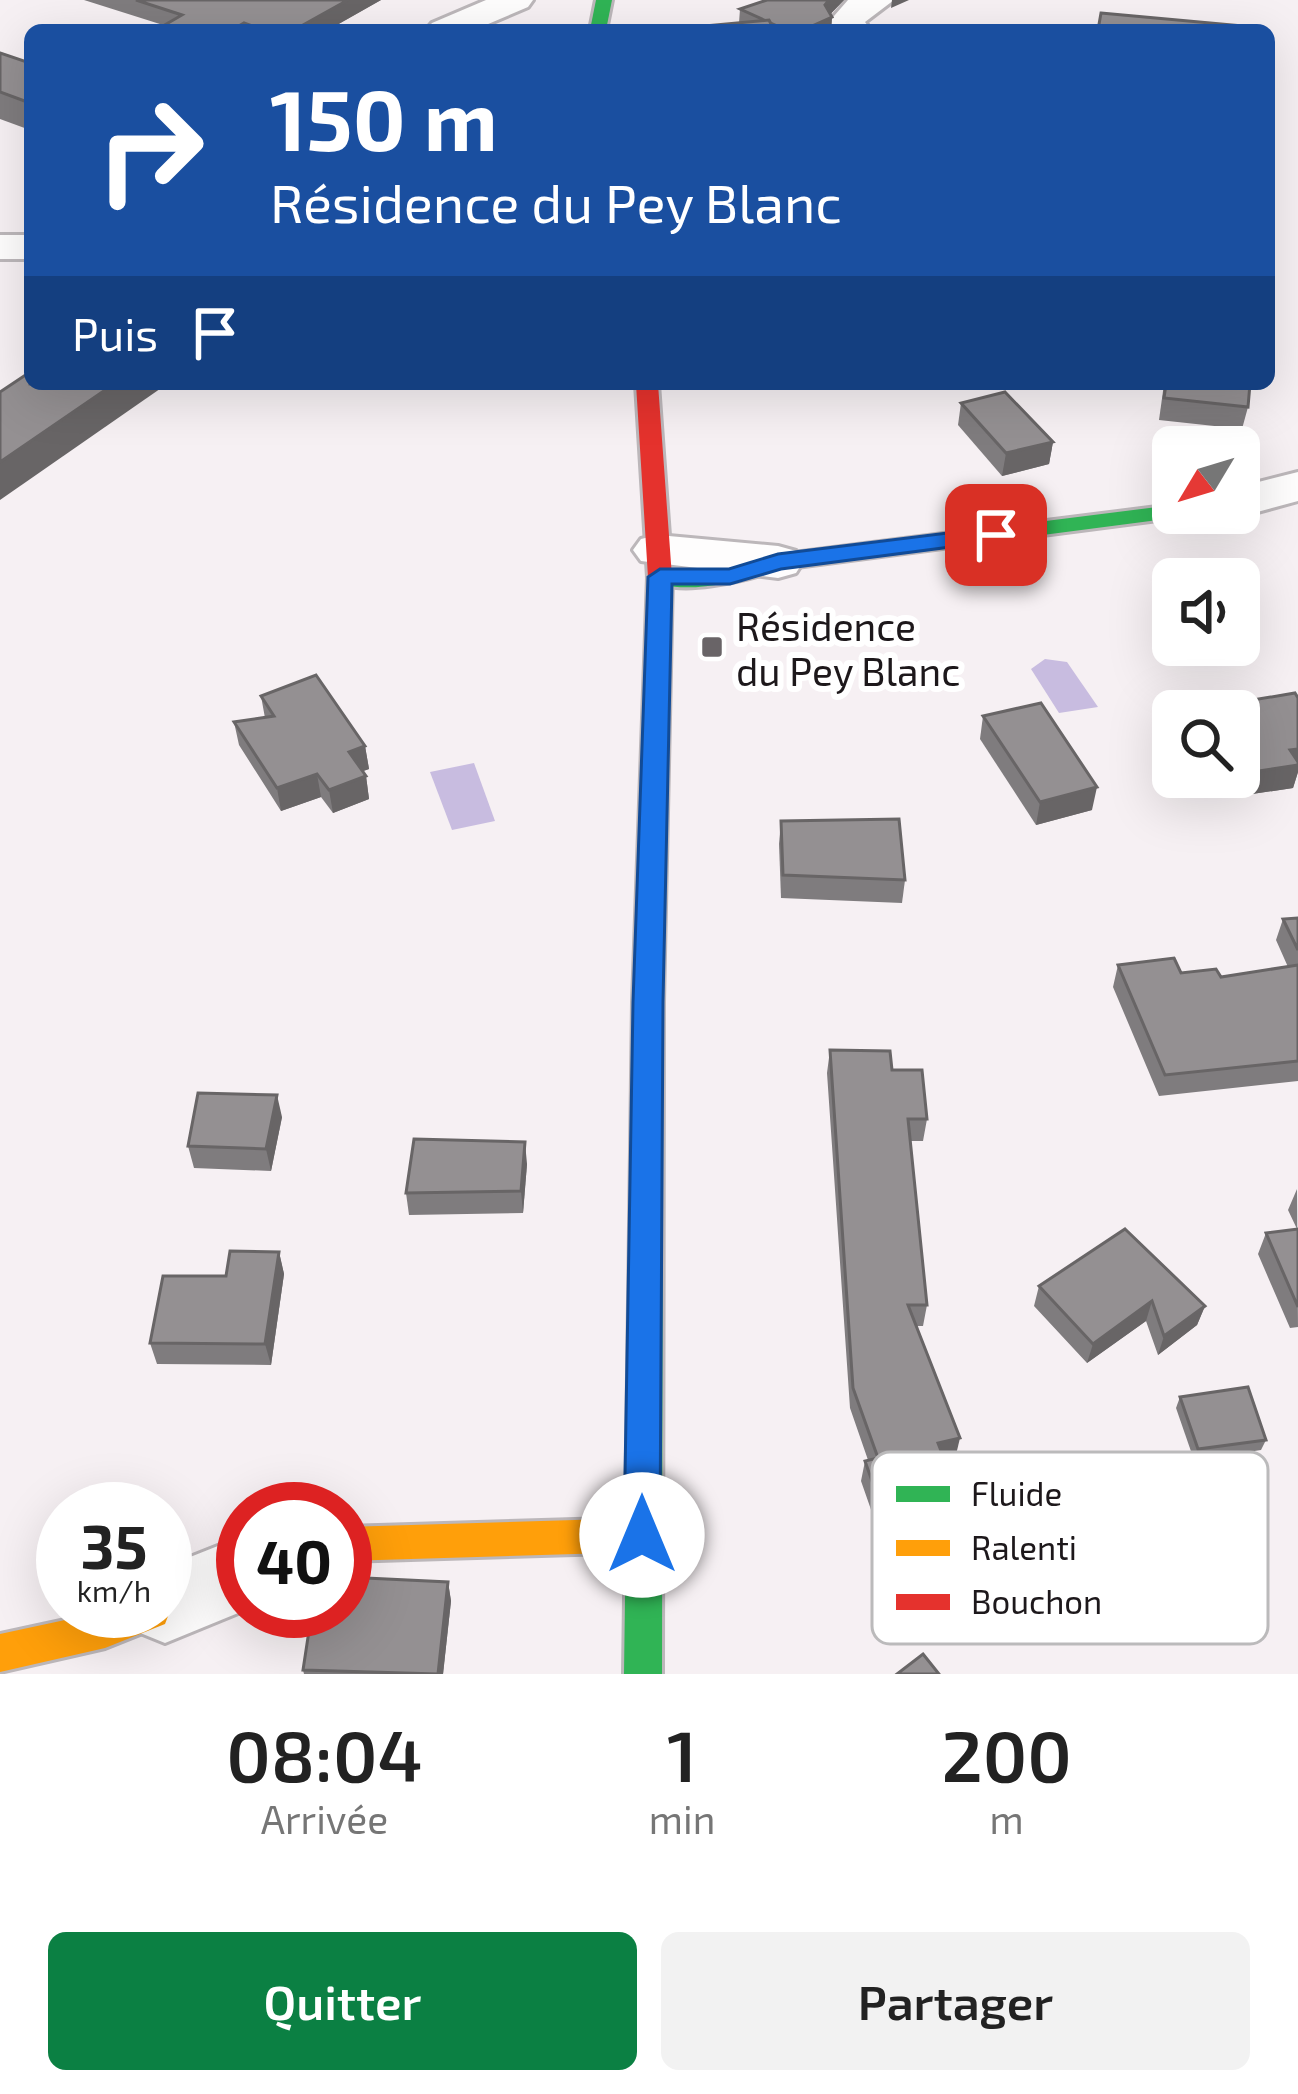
<!DOCTYPE html>
<html lang="fr">
<head>
<meta charset="utf-8">
<style>
  :root { --surface:#fff; --page:#f2f2f2; --text:#222; --muted:#767676; --accent:#0b8043 }
  body { margin:0; font-family:"Exo 2",sans-serif; background:var(--page); color:var(--text); height:100vh; display:flex; flex-direction:column; font-size:45px; white-space:nowrap }
  * { box-sizing:border-box; margin:0 }
  p { font-size:39px; color:var(--muted) }
  .icon { flex:none; width:66px; height:66px; fill:none; stroke:currentColor; stroke-width:2; stroke-linecap:round; stroke-linejoin:round }
  .map { position:relative; height:1674px; overflow:hidden }
  .sheet { display:flex; flex-direction:column; background:var(--surface); flex:1 }
  .sheet>* { flex:none }
  .guide { position:absolute; left:24px; top:24px; width:1251px; height:366px; border-radius:18px; box-shadow:0 12px 48px #0002; background:#1a4fa0; color:#fff; overflow:hidden }
  .needle { width:78px; rotate:232deg }
  .controls { position:absolute; left:1152px; top:426px; display:grid; gap:24px }
  .controls a { display:grid; place-items:center; width:108px; height:108px; border-radius:18px; background:var(--surface); box-shadow:0 12px 48px #0002; font-size:60px }
  .speed { position:absolute; left:36px; top:1482px; display:flex; gap:24px; font-size:60px; font-weight:700; text-align:center }
  .speed>* { display:grid; place-content:center; width:156px; height:156px; border-radius:50%; background:var(--surface); box-shadow:0 12px 48px #0002; line-height:1 }
  .speed small { font-size:30px; font-weight:400 }
  .speed .limit { border:18px solid #d22; background:#fff; color:#111 }
  .pin { position:absolute; display:grid; place-items:center; width:102px; height:102px; color:#fff; margin:-51px; border-radius:24px; box-shadow:0 6px 18px #0006 }
  .me { position:absolute; width:132px; margin:-66px; rotate:0deg; stroke-linejoin:round; filter:drop-shadow(0 0 9px #0008) }
  .turn { display:flex; align-items:center; gap:42px; height:252px; padding:0 48px; font-size:54px }
  .turn .icon { width:156px; height:156px; stroke-width:2.5 }
  .turn b { display:block; font-size:84px; line-height:102px }
  .then { display:flex; align-items:center; height:114px; padding:0 48px; background:#0003; gap:24px; font-size:45px }
  .eta { display:flex; justify-content:space-evenly; align-items:center; height:204px; text-align:center }
  .eta b { font-size:72px; font-weight:600; line-height:84px }
  .button { display:flex; gap:24px; margin-top:auto; padding:24px 48px }
  .button a { flex:1; height:138px; border-radius:18px; background:var(--accent); color:#fff; font-size:48px; font-weight:600; line-height:138px; text-align:center }
  .button a+a { background:var(--page); color:var(--text) }
  .map>svg:first-child { display:block }
</style>
</head>
<body>
<div class="map">
<svg width="1298" height="1674" viewBox="0 0 1298 1674">
  <rect width="100%" height="100%" fill="#f6f0f3"/>
  <g fill="#c8bce0">
    <path d="M1045 659 1067 662 1098 707 1059 713 1031 669Z"/>
    <path d="M474 763 495 821 452 830 430 772Z"/>
  </g>
  <g fill="none" stroke-linecap="round" stroke-linejoin="round">
    <defs>
      <g id="street">
        <path d="M486 0H533L528 7 474 30H426L432 23Z"/>
        <path d="M848 0H894L865 22 871 30H832L827 24Z"/>
        <rect x="0" y="235" width="30" height="24"/>
        <path d="M1298 472V501L1239 517 1225 513H1239V487Z"/>
        <path d="M658 535 778 546 796 551 803 562 796 573 778 578 641 561 633 550 641 539Z"/>
        <path d="M243 1536V1611L165 1643 138 1632 129 1611H165V1567Z"/>
      </g>
      <g id="fast">
        <path d="M596 0H612L606 30H590Z"/>
        <path d="M1173 505V513H1184L1181 517 781 569C750 579 673 600 648 577L660 570H730L778 555Z"/>
        <path d="M656 709 669 718 663 1002 662 1674H624L633 1002 643 718Z"/>
      </g>
      <g id="slow">
        <path d="M642 1518 655 1523 660 1535 655 1547 642 1552 345 1561V1527Z"/>
        <path d="M165 1598 170 1611 165 1624 105 1648 0 1672V1634L107 1611H165Z"/>
      </g>
      <path id="jam" d="M636 384H658L672 577 669 718 656 727 643 718 648 577Z"/>
    </defs>
    <use href="#street" stroke="#bcb7ba" stroke-width="6"/>
    <use href="#fast" stroke="#bcb7ba" stroke-width="6"/>
    <use href="#slow" stroke="#bcb7ba" stroke-width="6"/>
    <use href="#jam" stroke="#bcb7ba" stroke-width="6"/>
    <use href="#street" fill="#fefdfd" fill-rule="evenodd"/>
    <use href="#fast" fill="#30b455" fill-rule="evenodd"/>
    <use href="#slow" fill="#ff9f0a" fill-rule="evenodd"/>
    <use href="#jam" fill="#e5322d" fill-rule="evenodd"/>
  </g>
  <g fill="#7f7c7e">
    <path d="M84 0H381L328 30H155L163 25Z"/>
    <path d="M767 0H844L830 14 832 17 831 30H693L739 23 740 9Z"/>
    <path d="M0 53 30 63V130L0 119Z"/>
    <path d="M1164 384H1250L1248 407 1242 429 1159 420Z"/>
    <path d="M961 403 1053 442 1049 464 1002 476 958 425Z"/>
    <path d="M261 696 365 746 369 769 363 771 366 776 369 799 333 813 321 797 281 811 239 745 234 722 265 718Z"/>
    <path d="M1298 698V772L1293 788 1232 797 1220 777H1239V711H1198L1199 709Z"/>
    <path d="M983 716 1092 810 1036 825 980 739Z"/>
    <path d="M781 821 905 880 902 903 781 898 779 844Z"/>
    <path d="M1298 918V1081L1159 1096 1113 987 1118 965 1221 977 1288 967 1276 940 1283 919Z"/>
    <path d="M830 1050 892 1070 927 1119 923 1141H910L927 1305 923 1326H917L955 1459 945 1461 957 1525 883 1544 861 1481 865 1461 868 1460 850 1408 827 1073Z"/>
    <path d="M282 1117 271 1171 194 1168 188 1146Z"/>
    <path d="M527 1164 523 1213 409 1215 406 1193Z"/>
    <path d="M1297 1189 1298 1327 1290 1328 1258 1254 1266 1233 1297 1229 1288 1210Z"/>
    <path d="M279 1252 284 1274 271 1365 157 1364 150 1343 226 1276Z"/>
    <path d="M1039 1286 1205 1306 1197 1325 1158 1355 1146 1321 1087 1363 1034 1306Z"/>
    <path d="M1180 1397 1266 1440 1261 1450 1194 1460 1176 1408Z"/>
    <path d="M1110 1536 1196 1559 1134 1589 1106 1546Z"/>
    <path d="M448 1582 451 1601 443 1674H304L303 1670Z"/>
  </g>
  <g fill="#686566">
    <path d="M348 0H381L328 30H294Z"/>
    <path d="M829 0H844L824 21 825 5Z"/>
    <path d="M892 0H909L891 8Z"/>
    <path d="M832 17 831 30H803Z"/>
    <path d="M114 384H167L0 500V462Z"/>
    <path d="M1053 442 1049 464 1002 476 1006 453Z"/>
    <path d="M365 746 369 769 352 775 349 752Z"/>
    <path d="M1298 749V772L1293 788 1232 797 1239 774 1290 750Z"/>
    <path d="M317 774 321 797 281 811 277 788Z"/>
    <path d="M366 776 369 799 333 813 329 790Z"/>
    <path d="M1097 787 1092 810 1036 825 1040 802Z"/>
    <path d="M277 1095 282 1117 271 1171 266 1149Z"/>
    <path d="M525 1142 527 1164 523 1213 521 1191Z"/>
    <path d="M279 1252 284 1274 271 1365 265 1344Z"/>
    <path d="M1152 1301 1146 1321 1087 1363 1093 1344Z"/>
    <path d="M1205 1306 1197 1325 1158 1355 1164 1336Z"/>
    <path d="M960 1438 955 1459 934 1464 938 1443Z"/>
    <path d="M962 1505 957 1525 883 1544 887 1524Z"/>
    <path d="M1200 1549 1196 1559 1134 1589 1138 1579Z"/>
    <path d="M448 1582 451 1601 443 1674H438Z"/>
  </g>
  <g fill="#949092" stroke="#686566" stroke-width="3">
    <path d="M136 0H348L294 30H263L244 23 232 30H156L182 15Z"/>
    <path d="M767 0H829L825 5 832 17 803 30H786L740 9Z"/>
    <path d="M1101 13 1243 26 1231 30H1098Z"/>
    <path d="M769 20 774 30H694L693 27Z"/>
    <path d="M0 53 30 63V103L0 92Z"/>
    <path d="M30 372V384H114L0 462V392Z"/>
    <path d="M1166 384H1250L1248 407 1164 398Z"/>
    <path d="M1005 392 1053 442 1006 453 961 403Z"/>
    <path d="M316 675 365 746 349 752 366 776 329 790 317 774 277 788 234 722 274 716 261 696Z"/>
    <path d="M1295 693 1298 698V749L1290 750 1298 762V765L1239 774V711H1200L1199 709Z"/>
    <path d="M1041 703 1097 787 1040 802 983 716Z"/>
    <path d="M899 819 905 880 783 875 781 821Z"/>
    <path d="M1298 918V950L1283 919Z"/>
    <path d="M1174 958 1181 973 1216 969 1221 977 1298 965V1061L1165 1075 1118 965Z"/>
    <path d="M830 1050 890 1051 892 1070H922L927 1119H908L927 1305H908L960 1438 938 1443 962 1505 887 1524 865 1461 878 1458 853 1388Z"/>
    <path d="M198 1093 277 1095 266 1149 188 1146Z"/>
    <path d="M414 1139 525 1142 521 1191 406 1193Z"/>
    <path d="M1125 1229 1205 1306 1164 1336 1152 1301 1093 1344 1039 1286Z"/>
    <path d="M1298 1229V1307L1266 1233Z"/>
    <path d="M230 1251 279 1252 265 1344 150 1343 163 1276H226Z"/>
    <path d="M1248 1387 1266 1440 1198 1449 1180 1397Z"/>
    <path d="M345 1577 448 1582 438 1674 303 1670 312 1611H345Z"/>
    <path d="M923 1654 939 1674H897Z"/>
  </g>
  <path fill="#1a73e8" stroke="#114b97" stroke-width="3" d="M996 527 1007 535 1004 540 781 569 730 584H672L663 1002 660 1535 655 1547 642 1552 629 1547 624 1535 633 1002 648 577 660 569H729L778 554Z"/>
  <rect fill="#696467" stroke="#fff" stroke-width="4.5" x="700" y="635" width="24" height="24" rx="6"/>
  <g text-anchor="middle" dominant-baseline="central" stroke-width="12" stroke-linejoin="round" paint-order="stroke">
    <g font-size="39" fill="#1d181b" stroke="#fff" text-anchor="start">
      <text x="736" y="625">Résidence<tspan x="736" dy="45">du Pey Blanc</tspan></text>
    </g>
  </g>
  <rect x="872" y="1452" width="396" height="192" rx="18" fill="#fff" stroke="#bbbabb" stroke-width="3"/>
  <rect x="896" y="1486" width="54" height="16" fill="#30b455"/>
  <rect x="896" y="1540" width="54" height="16" fill="#ff9f0a"/>
  <rect x="896" y="1594" width="54" height="16" fill="#e5322d"/>
  <g font-size="33" fill="#1d181b">
    <text x="971" y="1506">Fluide</text>
    <text x="971" y="1560">Ralenti</text>
    <text x="971" y="1614">Bouchon</text>
  </g>
</svg>
<div class="controls">
<a><svg class="needle" viewBox="-14 -14 28 28"><path d="M0-13l5 13h-10z" fill="#e53935"/><path d="M0 13l5-13h-10z" fill="#767676"/></svg></a>
<a><svg class="icon" aria-label="sound" viewBox="0 0 24 24"><path d="M4 9h4l5-4v14l-5-4H4zM17 9q2 3 0 6"/></svg></a>
<a><svg class="icon" aria-label="search" viewBox="0 0 24 24"><circle cx="10" cy="10" r="6"/><path d="M15 15l6 6"/></svg></a>
</div>
<div class="speed"><div>35<small>km/h</small></div><div class="limit">40</div></div>
<div class="pin" style="left:996px;top:535px;background:#d93025"><svg class="icon" aria-label="arrive" viewBox="0 0 24 24"><path d="M6 21V4h12l-3 4 3 4H6"/></svg></div>
<svg class="me" style="left:642px;top:1535px" viewBox="-20 -20 40 40"><circle r="19" fill="#fff"/><path d="M0-13L10 11 0 6-10 11z" fill="#1a73e8"/></svg>
<div class="guide">
<div class="turn"><svg class="icon" aria-label="right" viewBox="0 0 24 24"><path d="M7 20v-9h11M14 6l5 5-5 5"/></svg><div><b>150 m</b>Résidence du Pey Blanc</div></div>
<div class="then">Puis<svg class="icon" aria-label="arrive" viewBox="0 0 24 24"><path d="M6 21V4h12l-3 4 3 4H6"/></svg></div>
</div>
</div>
<section class="sheet">
<div class="eta">
<div><b>08:04</b><p>Arrivée</p></div>
<div><b>1</b><p>min</p></div>
<div><b>200</b><p>m</p></div>
</div>
<div class="button"><a>Quitter</a><a>Partager</a></div>
</section>
</body>
</html>
